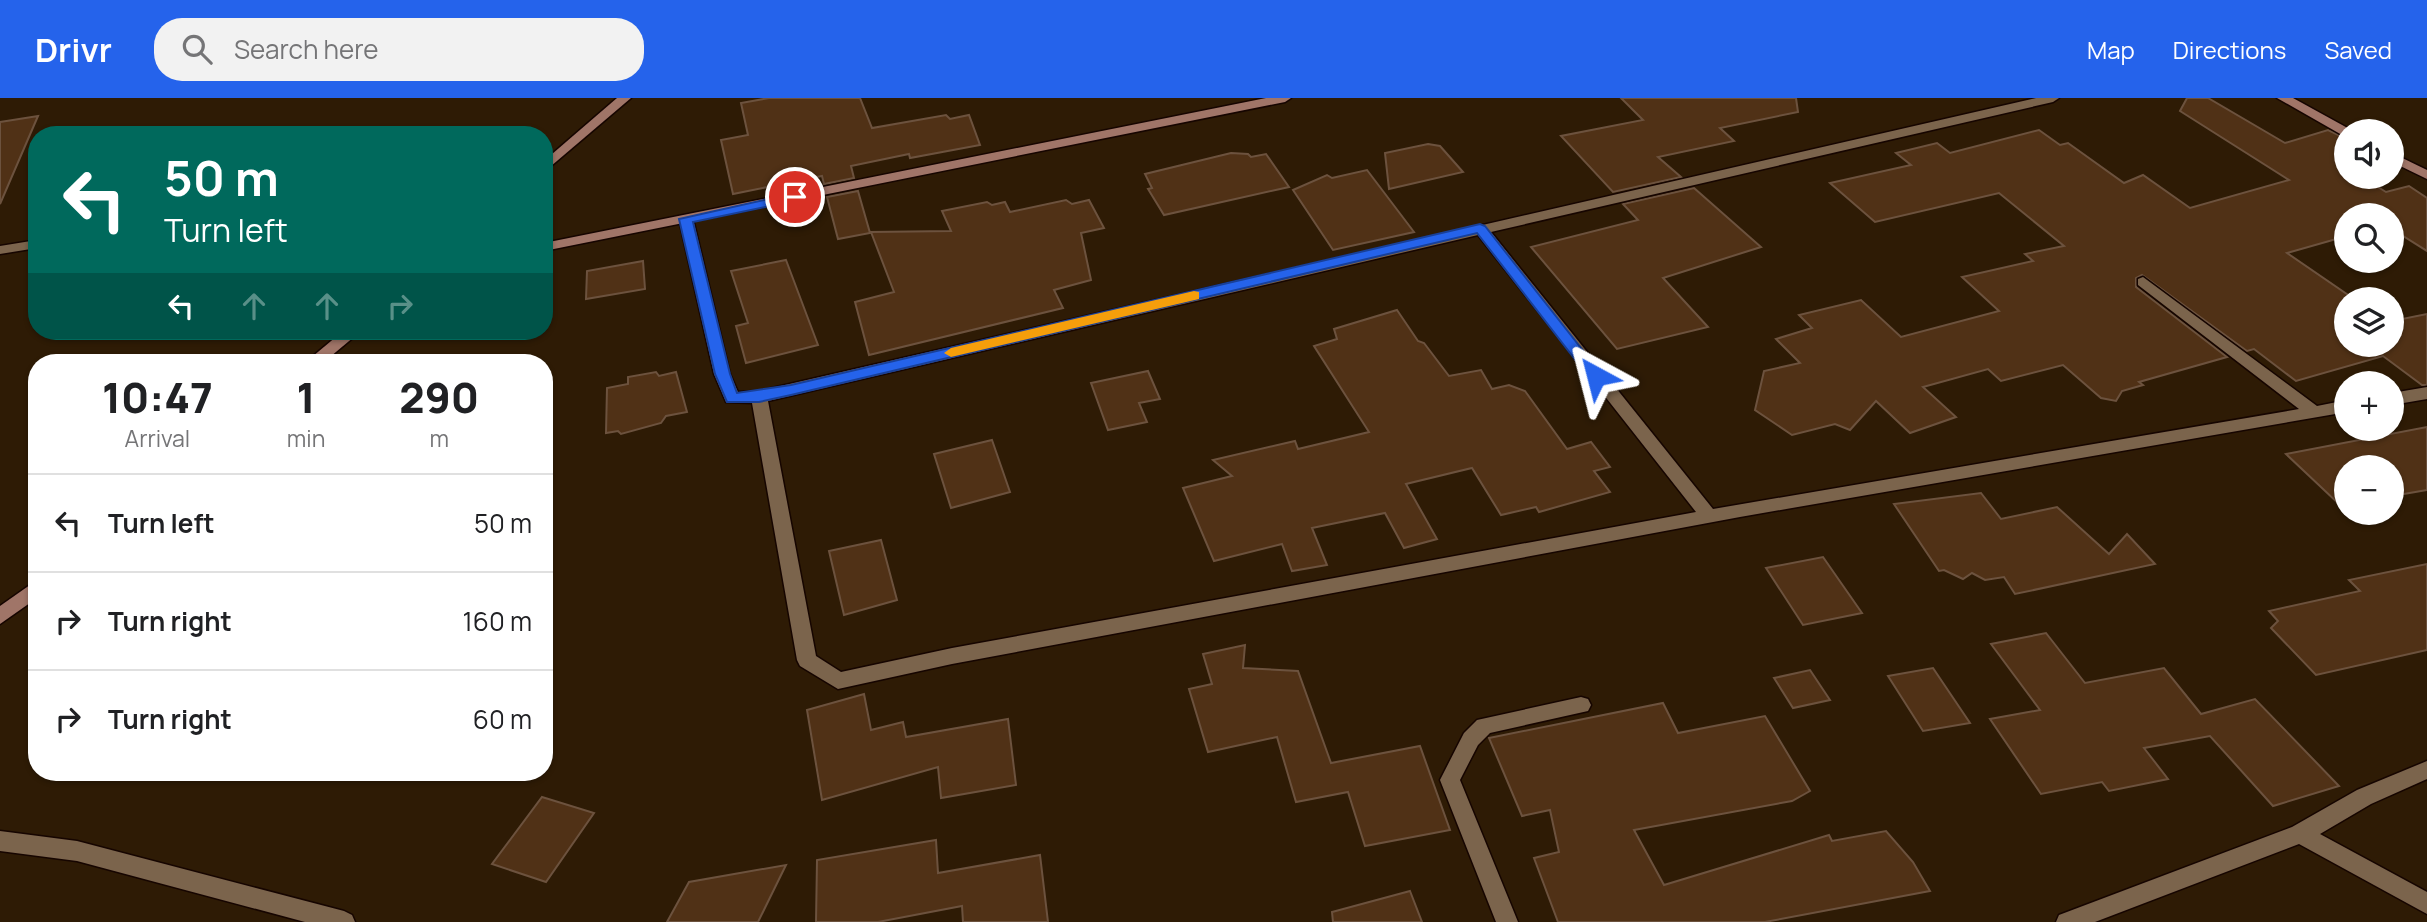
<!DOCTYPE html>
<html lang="en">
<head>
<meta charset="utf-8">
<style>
  :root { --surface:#fff; --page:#f2f2f2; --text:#202124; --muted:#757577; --line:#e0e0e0; --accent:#2563eb }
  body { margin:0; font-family:Manrope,sans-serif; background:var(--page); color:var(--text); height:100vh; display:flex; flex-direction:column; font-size:26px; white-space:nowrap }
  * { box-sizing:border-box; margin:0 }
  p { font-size:23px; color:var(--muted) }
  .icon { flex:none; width:38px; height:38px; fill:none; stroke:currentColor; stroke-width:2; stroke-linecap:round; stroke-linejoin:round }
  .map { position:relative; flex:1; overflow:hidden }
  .details { position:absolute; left:28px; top:256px; width:525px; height:427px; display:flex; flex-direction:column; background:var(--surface); border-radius:28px; box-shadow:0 2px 5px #0004 }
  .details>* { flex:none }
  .banner { position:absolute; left:28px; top:28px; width:525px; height:214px; border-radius:28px; box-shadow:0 2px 5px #0004; background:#00695c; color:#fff; overflow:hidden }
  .controls { position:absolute; left:2334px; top:21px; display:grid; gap:14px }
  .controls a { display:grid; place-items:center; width:70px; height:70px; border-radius:50%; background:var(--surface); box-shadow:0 2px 5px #0004; font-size:35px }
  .pin { position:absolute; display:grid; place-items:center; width:60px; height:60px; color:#fff; margin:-30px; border:4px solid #fff; border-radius:50%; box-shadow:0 2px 7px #0007 }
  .me { position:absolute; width:77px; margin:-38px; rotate:322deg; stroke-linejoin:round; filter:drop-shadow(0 0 5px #0008) }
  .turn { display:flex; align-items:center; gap:24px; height:147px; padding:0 21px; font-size:32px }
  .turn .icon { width:91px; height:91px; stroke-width:2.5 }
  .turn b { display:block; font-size:49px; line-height:60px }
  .lanes { display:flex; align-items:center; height:66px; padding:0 21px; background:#0003; justify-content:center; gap:35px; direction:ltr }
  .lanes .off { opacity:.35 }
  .eta { display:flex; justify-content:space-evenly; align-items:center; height:119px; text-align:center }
  .eta b { font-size:42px; font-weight:800; line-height:49px }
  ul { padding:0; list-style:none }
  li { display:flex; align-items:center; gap:21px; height:98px; padding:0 21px; border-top:2px solid var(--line) }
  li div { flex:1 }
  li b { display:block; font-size:26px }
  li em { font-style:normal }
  header { display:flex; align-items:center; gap:42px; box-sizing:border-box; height:98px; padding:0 35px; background:var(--accent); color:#fff }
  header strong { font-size:33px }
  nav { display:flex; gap:38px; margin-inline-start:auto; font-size:24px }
  .search { width:490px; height:63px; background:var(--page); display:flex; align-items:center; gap:18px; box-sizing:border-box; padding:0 24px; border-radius:28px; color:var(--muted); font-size:26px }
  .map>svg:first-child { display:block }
</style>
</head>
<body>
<header>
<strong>Drivr</strong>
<div class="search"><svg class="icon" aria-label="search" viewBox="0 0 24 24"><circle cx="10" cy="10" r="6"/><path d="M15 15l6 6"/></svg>Search here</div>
<nav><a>Map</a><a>Directions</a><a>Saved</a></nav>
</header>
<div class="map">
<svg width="2427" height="824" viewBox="0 0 2427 824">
  <rect width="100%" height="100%" fill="#2e1b05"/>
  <g fill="#503116" stroke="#6c523e" stroke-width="2">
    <path d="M769 0H860L872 30 946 17 950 21 969 17 980 47 910 60 909 56 851 68 854 80 824 86 822 78 733 96 721 42 748 37 741 5Z"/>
    <path d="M1621 0H1796L1798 14 1720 30 1734 43 1658 59 1681 79 1613 94 1561 38 1643 22Z"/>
    <path d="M2187 0H2208L2285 45 2328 32 2347 41V79H2362L2386 94 2409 88 2427 100V153L2392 131V117H2347V138L2287 155 2354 201H2347V247H2392V223L2427 216V287H2422L2383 258 2296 283 2254 251 2247 253 2142 177 2136 180V189L2227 259 2139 284 2143 287 2122 293 2116 303 2101 300 2063 267 2001 283 1988 271 1923 289 1956 319 1910 335 1876 303 1850 332 1835 326 1792 337 1755 312 1764 273 1800 265 1776 241 1812 230 1799 217 1861 202 1901 239 1999 213 1962 179 2033 163 2025 156 2064 148 1999 95 1875 124 1830 85 1911 67 1896 55 1937 45 1950 55 2039 32 2060 47 2068 45 2124 85 2143 77 2190 110 2289 82 2180 13Z"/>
    <path d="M38 18 0 106V24Z"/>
    <path d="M1428 46 1440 48 1463 74 1389 91 1385 55Z"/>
    <path d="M1231 55 1248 56 1251 59 1266 56 1289 89 1164 117 1148 91 1152 90 1145 76Z"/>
    <path d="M1367 72 1414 134 1333 152 1293 92 1327 77 1332 80Z"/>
    <path d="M1694 90 1761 149 1663 180 1708 229 1617 251 1531 149 1638 122 1623 106Z"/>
    <path d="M858 93 870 135 838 141 827 99Z"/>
    <path d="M1066 102 1072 106 1089 102 1104 130 1081 135 1091 182 1054 192 1063 210 869 257 855 204 894 194 871 134 951 133 942 113 987 104 992 107 1005 104 1010 114Z"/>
    <path d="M786 162 818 247 746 265 736 228 748 225 731 173Z"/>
    <path d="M643 163 645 191 586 201 587 173Z"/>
    <path d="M1397 212 1418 243 1424 245 1449 278 1481 272 1492 291 1509 287 1525 293 1567 351 1591 344 1610 369 1594 373 1610 394 1539 414 1536 409 1501 417 1472 370 1406 386 1437 441 1404 450 1385 415 1312 430 1327 467 1292 473 1282 446 1214 463 1183 390 1232 378 1213 362 1295 343 1298 351 1369 334 1314 248 1337 241 1334 231Z"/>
    <path d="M1148 273 1160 301 1139 305 1147 324 1108 332 1091 285Z"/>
    <path d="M656 274 659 278 676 274 687 314 666 318 661 325 621 336 618 333 606 335 607 290 628 286V279Z"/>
    <path d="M2427 329V392L2392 398V369H2347V407L2341 408 2286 356Z"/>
    <path d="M992 342 1010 394 951 410 934 356Z"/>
    <path d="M1981 395 2001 421 2057 409 2109 456 2127 436 2155 466 2015 496 2004 479 1985 482 1972 475 1963 481 1944 472 1939 473 1894 406Z"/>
    <path d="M881 442 897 502 844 517 829 453Z"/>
    <path d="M1823 459 1862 515 1803 527 1766 470Z"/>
    <path d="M2427 466V552L2316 577 2271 530 2278 523 2269 513 2360 493 2349 482Z"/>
    <path d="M2046 535 2085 585 2164 570 2201 616 2255 601 2339 688 2273 708 2210 638 2144 650 2168 681 2109 693 2102 684 2041 696 1990 621 2040 612 1991 546Z"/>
    <path d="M1245 547 1243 570 1298 573 1331 665 1420 648 1450 732 1365 748 1348 694 1296 704 1277 639 1208 654 1189 591 1212 586 1203 556Z"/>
    <path d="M1933 570 1970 625 1923 633 1888 578Z"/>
    <path d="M1810 572 1830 602 1793 610 1774 580Z"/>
    <path d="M864 596 871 632 903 624 906 639 1008 621 1016 687 941 700 938 669 822 702 807 612Z"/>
    <path d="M1663 605 1678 635 1765 618 1810 693 1792 703 1634 732 1664 787 1829 737 1832 743 1886 733 1913 764 1930 793 1765 824H1558L1534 760 1559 754 1550 712 1522 718 1489 640Z"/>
    <path d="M542 699 594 715 546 784 492 766Z"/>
    <path d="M936 742 938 775 1040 757 1048 824H963L962 808 878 824H816L817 762Z"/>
    <path d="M786 767 758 824H667L689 784Z"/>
    <path d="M1410 793 1422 824H1333L1332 814Z"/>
  </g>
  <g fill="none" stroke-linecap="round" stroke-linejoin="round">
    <defs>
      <g id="street">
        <path d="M2036 0H2059L2053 4 1491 134 1713 411 2299 311 2138 187V181L2143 179 2317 308 2347 302V314L1740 419 952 566 838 591 800 568 797 562 752 305 726 304 714 276 679 121 686 117 693 121 730 276 738 294 759 293ZM1478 137 1696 414 952 550 841 574 816 558 768 303Z"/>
        <path d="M37 142V150L0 156V148Z"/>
        <path d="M2427 289V301L2392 307V295Z"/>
        <path d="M1581 599 1588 601 1591 607 1588 613 1490 635 1478 647 1460 682 1518 824H1496L1440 682 1464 635 1477 622Z"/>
        <path d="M2427 663V681L2371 706 2320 736 2427 794V816L2299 746 2095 824H2056L2059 817 2292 729 2357 692Z"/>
        <path d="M0 733 77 743 344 813 352 817 355 824H305L77 763 0 753Z"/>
      </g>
      <g id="secondary">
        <path d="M617 0H631L544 74V63Z"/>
        <path d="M1266 0H1291L1285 4 544 153V145Z"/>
        <path d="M2277 0H2293L2353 33H2347V38L2342 37Z"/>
        <path d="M2392 55 2427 72V81L2392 64Z"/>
        <path d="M343 233H361L324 264H306Z"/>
        <path d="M37 482V500L0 526V508Z"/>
      </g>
    </defs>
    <use href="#street" stroke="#160500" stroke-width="3"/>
    <use href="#secondary" stroke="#160500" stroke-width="3"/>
    <use href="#street" fill="#7b644c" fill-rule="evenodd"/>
    <use href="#secondary" fill="#a07568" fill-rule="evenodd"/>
  </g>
  <path fill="#2563eb" stroke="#184099" stroke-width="2" d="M795 95 801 99 799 102 693 124 730 276 737 295 791 287 1480 126 1485 128 1603 278 1596 283 1591 282 1477 135 791 297 759 304H727L715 276 679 121Z"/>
  <path fill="#f59e0b" d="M1194 193 1199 194V201L951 259 944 255 951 250Z"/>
</svg>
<div class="controls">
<a><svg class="icon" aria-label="sound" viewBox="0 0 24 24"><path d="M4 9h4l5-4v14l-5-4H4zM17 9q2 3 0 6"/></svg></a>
<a><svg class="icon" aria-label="search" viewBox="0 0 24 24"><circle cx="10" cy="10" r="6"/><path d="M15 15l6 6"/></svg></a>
<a><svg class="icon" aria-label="layers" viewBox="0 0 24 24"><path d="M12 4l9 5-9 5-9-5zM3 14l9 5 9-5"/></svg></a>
<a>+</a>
<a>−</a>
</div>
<div class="pin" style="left:795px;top:99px;background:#d93025"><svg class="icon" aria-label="arrive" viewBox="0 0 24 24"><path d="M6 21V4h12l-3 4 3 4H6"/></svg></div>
<svg class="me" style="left:1596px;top:278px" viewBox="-20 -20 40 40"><path d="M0-17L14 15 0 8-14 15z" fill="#2563eb" stroke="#fff" stroke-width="4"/></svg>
<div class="banner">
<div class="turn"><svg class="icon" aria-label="left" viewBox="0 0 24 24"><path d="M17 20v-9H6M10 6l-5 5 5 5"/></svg><div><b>50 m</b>Turn left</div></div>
<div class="lanes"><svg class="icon" aria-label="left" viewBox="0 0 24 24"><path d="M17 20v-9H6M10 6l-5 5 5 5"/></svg><svg class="icon off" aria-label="ahead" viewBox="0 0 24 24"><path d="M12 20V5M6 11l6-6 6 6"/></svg><svg class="icon off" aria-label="ahead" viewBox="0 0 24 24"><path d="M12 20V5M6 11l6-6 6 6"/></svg><svg class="icon off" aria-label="right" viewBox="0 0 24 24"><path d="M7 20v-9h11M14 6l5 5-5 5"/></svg></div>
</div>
<section class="details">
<div class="eta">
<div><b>10:47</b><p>Arrival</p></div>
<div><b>1</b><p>min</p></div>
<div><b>290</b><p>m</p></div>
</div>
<ul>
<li><svg class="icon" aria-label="left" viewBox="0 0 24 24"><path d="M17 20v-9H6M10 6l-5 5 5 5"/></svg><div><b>Turn left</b></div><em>50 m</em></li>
<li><svg class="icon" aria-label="right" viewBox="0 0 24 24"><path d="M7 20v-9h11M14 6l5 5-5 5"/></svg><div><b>Turn right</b></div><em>160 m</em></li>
<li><svg class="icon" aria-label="right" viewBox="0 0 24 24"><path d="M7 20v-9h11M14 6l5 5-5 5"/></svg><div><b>Turn right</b></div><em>60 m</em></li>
</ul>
</section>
</div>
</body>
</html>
